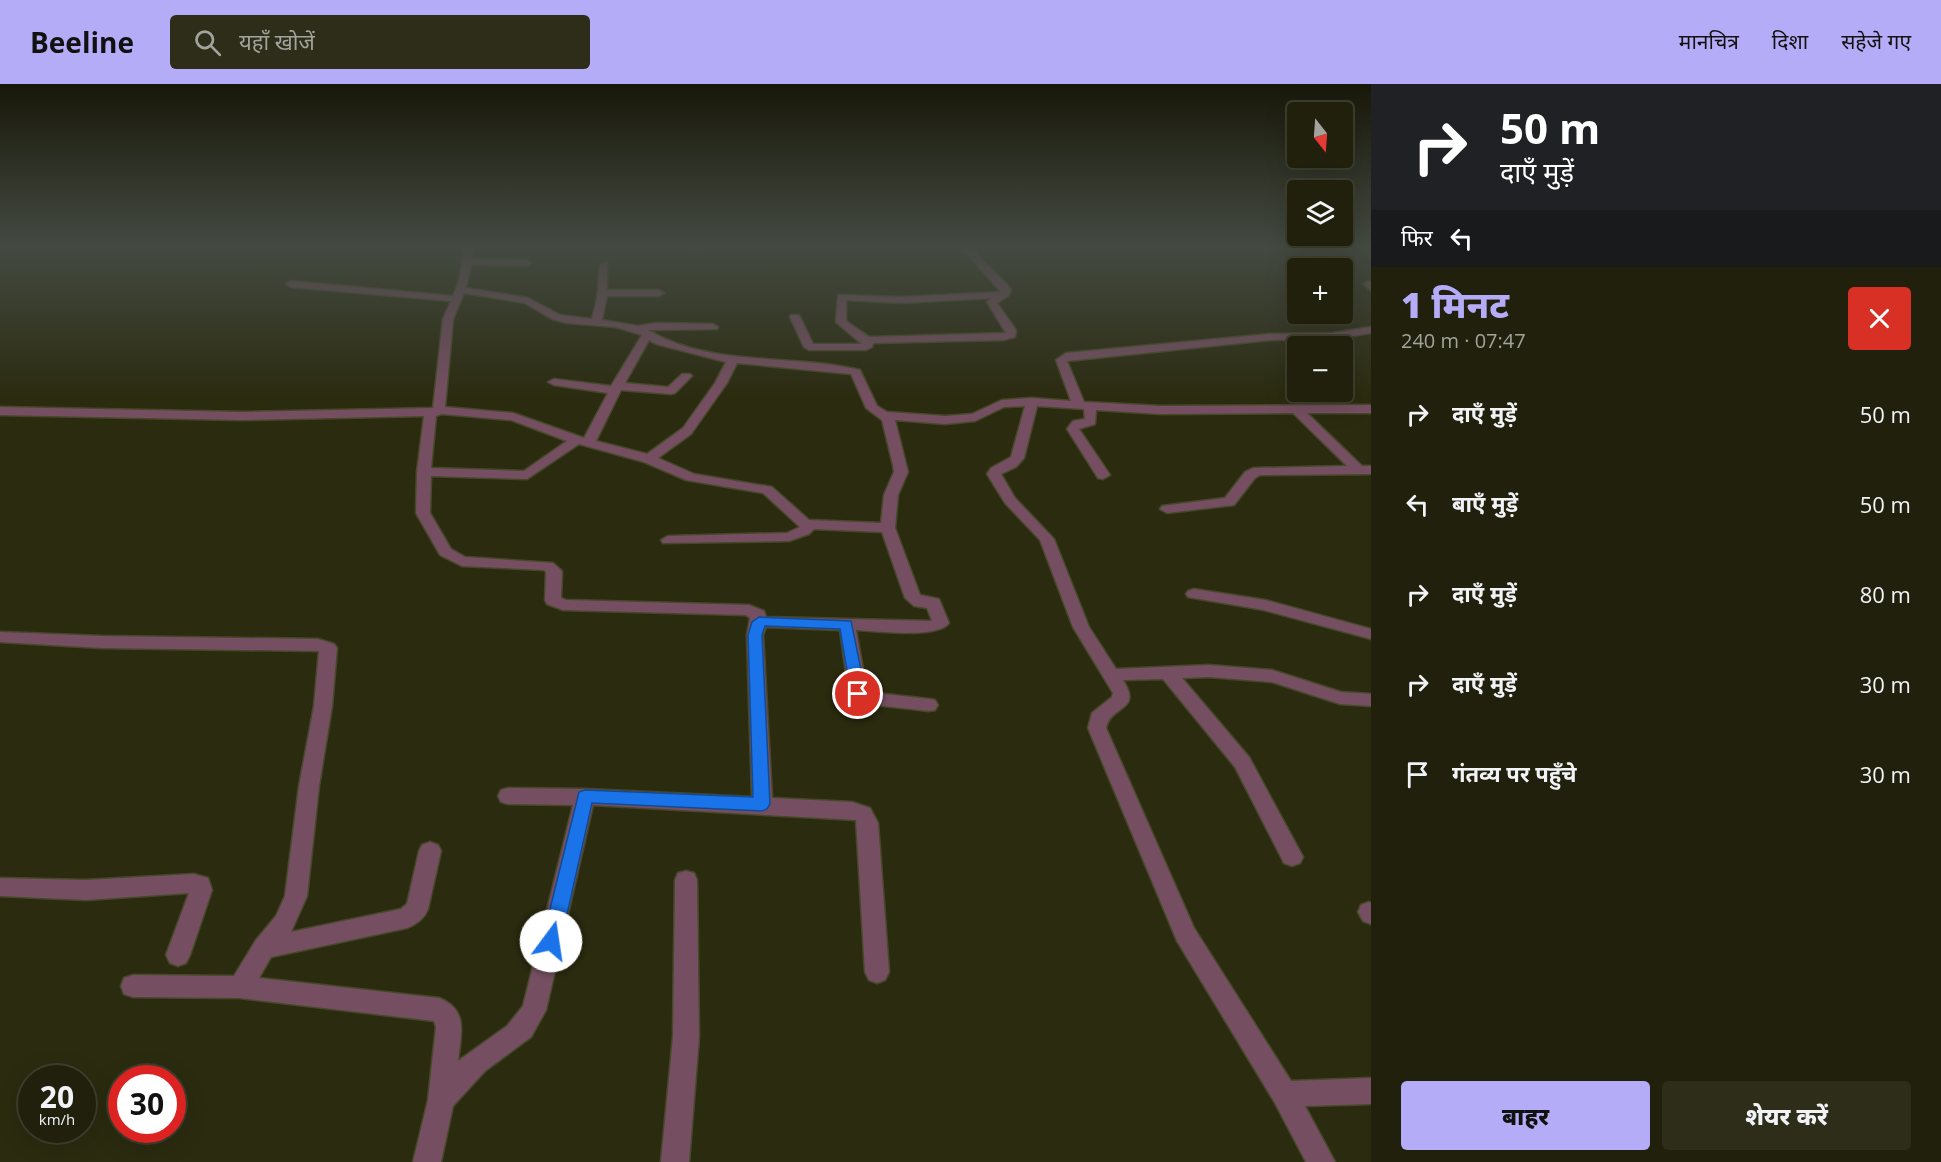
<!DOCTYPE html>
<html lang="hi">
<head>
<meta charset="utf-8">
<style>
  :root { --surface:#20200c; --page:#2d2d1a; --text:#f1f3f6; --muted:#a2a39d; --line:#3d3e2d; --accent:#b5acf8 }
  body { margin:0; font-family:"Open Sans","Noto Sans Devanagari",sans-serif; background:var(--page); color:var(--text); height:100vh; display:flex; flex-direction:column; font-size:22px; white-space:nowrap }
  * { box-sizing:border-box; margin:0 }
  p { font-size:20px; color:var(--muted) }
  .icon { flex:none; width:33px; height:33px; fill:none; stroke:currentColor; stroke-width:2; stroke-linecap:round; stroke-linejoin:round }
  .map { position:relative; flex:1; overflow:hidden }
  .drawer { display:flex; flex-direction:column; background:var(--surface); width:570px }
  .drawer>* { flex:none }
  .top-card { background:#202124; color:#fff; overflow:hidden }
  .needle { width:39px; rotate:163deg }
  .buttons { position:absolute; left:1287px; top:18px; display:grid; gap:12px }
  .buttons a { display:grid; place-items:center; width:66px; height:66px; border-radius:6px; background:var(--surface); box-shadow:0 6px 24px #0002,0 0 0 2px var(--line); font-size:30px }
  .speed { position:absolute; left:18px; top:981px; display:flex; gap:12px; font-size:30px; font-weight:700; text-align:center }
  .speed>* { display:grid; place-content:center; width:78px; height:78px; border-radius:50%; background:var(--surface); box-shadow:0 6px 24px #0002,0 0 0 2px var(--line); line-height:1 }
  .speed small { font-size:15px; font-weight:400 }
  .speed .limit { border:9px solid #d22; background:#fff; color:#111 }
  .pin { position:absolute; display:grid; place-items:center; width:51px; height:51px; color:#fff; margin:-26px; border:3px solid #fff; border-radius:50%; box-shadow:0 2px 6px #0007 }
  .me { position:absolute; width:66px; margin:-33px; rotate:14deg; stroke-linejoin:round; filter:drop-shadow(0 0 4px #0008) }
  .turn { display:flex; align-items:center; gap:21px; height:126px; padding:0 30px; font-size:27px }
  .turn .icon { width:78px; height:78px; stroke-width:2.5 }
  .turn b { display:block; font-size:42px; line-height:51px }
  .then { display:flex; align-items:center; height:57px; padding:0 30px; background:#0003; gap:12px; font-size:22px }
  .round { display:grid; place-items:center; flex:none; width:63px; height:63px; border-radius:6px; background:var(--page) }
  .headline { display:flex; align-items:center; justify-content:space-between; height:102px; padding:0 30px }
  h1 { font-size:36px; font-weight:800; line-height:45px; color:var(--accent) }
  .primary-button { display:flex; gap:12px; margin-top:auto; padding:12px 30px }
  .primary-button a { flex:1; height:69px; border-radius:6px; background:var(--accent); color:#111; font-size:24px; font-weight:800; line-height:69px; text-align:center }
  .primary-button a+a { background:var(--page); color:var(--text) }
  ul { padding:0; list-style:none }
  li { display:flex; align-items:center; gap:18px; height:90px; padding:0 30px }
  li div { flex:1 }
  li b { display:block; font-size:22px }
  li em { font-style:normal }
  header { display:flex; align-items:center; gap:36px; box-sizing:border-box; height:84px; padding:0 30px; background:var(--accent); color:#111 }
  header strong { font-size:28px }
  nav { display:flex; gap:33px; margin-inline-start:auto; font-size:21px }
  .search { width:420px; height:54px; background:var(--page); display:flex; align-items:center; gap:15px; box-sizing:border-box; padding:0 21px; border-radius:6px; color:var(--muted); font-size:22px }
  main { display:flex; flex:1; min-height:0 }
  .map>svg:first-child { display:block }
</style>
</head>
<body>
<header>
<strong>Beeline</strong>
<div class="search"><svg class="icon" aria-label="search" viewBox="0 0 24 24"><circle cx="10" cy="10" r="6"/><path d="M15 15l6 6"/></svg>यहाँ खोजें</div>
<nav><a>मानचित्र</a><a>दिशा</a><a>सहेजे गए</a></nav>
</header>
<main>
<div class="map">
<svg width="1371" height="1078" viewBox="0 0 1371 1078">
  <rect width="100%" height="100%" fill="#2b2b10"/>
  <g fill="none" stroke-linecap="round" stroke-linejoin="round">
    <defs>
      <g id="street">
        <path d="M465 162H473L472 175 527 176 531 179 527 182 471 181 466 204 528 214 560 231 592 235 597 215 600 181 607 179V206H659L664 209 659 212H607L602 236 638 242 656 239 713 240 718 243 717 245 648 246C712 284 790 269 860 286L877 322 887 328 945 332 972 330 1002 316 1032 314 1071 317 1056 276 1066 269 1270 250 1333 249 1371 243V249L1333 255 1270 256 1067 277 1084 318 1161 322 1371 321V329H1307L1362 382H1371V390L1260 391 1255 394 1234 421 1167 429 1160 425 1162 422 1225 414 1245 388 1253 384 1347 382 1293 329 1161 330 1096 326 1095 340 1079 345 1110 391 1103 395 1098 394 1067 345 1073 337 1085 335 1084 325 1037 322 1024 374 1016 383 1001 390 1015 414 1054 455 1089 543 1116 585 1209 581 1272 586 1341 608 1371 610V622L1340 620 1272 598 1209 593 1182 594 1249 673 1303 773 1300 779 1292 782 1284 779 1235 683 1163 595 1123 596C1143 628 1111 620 1106 644L1194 844 1291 997 1371 994V1020L1305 1022 1335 1078H1306L1275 1019 1177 857 1088 644 1092 629 1112 613 1113 609 1073 543 1040 456 1005 419 987 390 991 384 1011 373 1025 322 1004 323 975 337 945 340 895 336 908 388 898 411 895 444 920 511 939 515 949 539C938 555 876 547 856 546L867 608 929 615 935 616 938 621 935 626 929 627 856 619 849 610 840 546 766 543 763 551 772 714 852 718 870 724 878 739 889 888 885 896 877 899 869 896 865 888 856 736 593 721 546 926 531 953 485 987 453 1022 441 1078H413L428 1016 436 943 434 937 240 914 133 913 124 910 121 902 124 894 133 891 234 892 256 856 276 832 285 812 299 702 314 622 319 567 102 564 0 558V548L102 552 318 555 334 560 337 564 332 622 319 702 307 812 291 848 401 825 407 820 419 767 422 761 430 758 438 761 441 767 428 825C424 835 417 840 407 844L271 873 259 894 439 914C469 926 461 950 458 977L507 942 523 922 573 721 508 720 501 718 498 712 501 706 508 704 585 705 752 713 747 551 750 534 746 531 563 526 547 520 545 516 546 488 544 486 462 482 440 471 416 429 417 388 424 332 241 336 0 331V323L241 328 433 324 443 235 451 217 291 203 286 200 291 197 453 212 459 197ZM464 209 525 219 552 235 567 239 616 243 642 251 611 302 554 295 548 298 554 301 608 309 584 354 513 329 445 323 453 235ZM649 256 656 260 726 278 715 299 683 344 647 370 596 357 621 306 671 310 675 309 692 292 690 290H682L668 303 625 299ZM737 279 851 290 866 324 882 336 893 381 894 388 884 411 881 439 809 436 772 403 694 390 658 374 691 350 727 299ZM442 330 511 336 567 357 524 387 431 384 436 332ZM579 360 644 378 686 396 763 409 800 443 787 449 668 452 661 456 663 459 789 457 809 450 814 445 882 448 905 514 914 522 927 524 932 537 766 533 764 527 749 521 566 516 561 514 562 487 553 479 465 473 451 465 430 429 431 392 527 395Z"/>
        <path d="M655 162H668L664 165Z"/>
        <path d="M680 162H704L696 167Z"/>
        <path d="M960 162H969L1011 205 1009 211 997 219 1016 246 1015 253 1003 256 873 259 872 263 866 266H809L804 263 790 233 791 231H799L813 260H862L836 238 838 211 901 213 1001 208ZM991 214 987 218 1006 249 869 253 846 237V216L901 219Z"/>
        <path d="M1368 197 1371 198V206L1363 200Z"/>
        <path d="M1194 505 1265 516 1371 545V555L1264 526 1188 513 1186 510 1188 507Z"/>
        <path d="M686 787 694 789 697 796 699 953 689 1078H661L673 953 675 796 678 789Z"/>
        <path d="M194 790 208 794 212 806 190 871 186 879 178 882 170 879 166 871 189 809 86 816 0 812V794L86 796Z"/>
        <path d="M1369 818 1371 819V840L1363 837 1358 828 1361 821Z"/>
      </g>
    </defs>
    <use href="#street" stroke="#47482a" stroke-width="3"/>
    <use href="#street" fill="#754f61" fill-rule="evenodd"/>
  </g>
  <linearGradient id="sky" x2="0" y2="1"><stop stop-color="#181809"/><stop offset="0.52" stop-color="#444a42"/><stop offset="1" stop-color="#444a42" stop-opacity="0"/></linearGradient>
  <rect width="1371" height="313" fill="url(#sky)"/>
  <path fill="#1a73e8" stroke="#114b97" stroke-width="1.5" d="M759 533 851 537 866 610 863 614 858 615 851 610 840 545 765 542 762 551 770 720 767 725 762 727 592 719 561 857 558 863 551 866 544 863 542 857 579 708 585 706 753 713 748 551 752 538Z"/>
</svg>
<div class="buttons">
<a><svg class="needle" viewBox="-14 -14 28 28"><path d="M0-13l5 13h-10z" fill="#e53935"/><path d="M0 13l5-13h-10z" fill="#a2a39d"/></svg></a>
<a><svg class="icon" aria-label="layers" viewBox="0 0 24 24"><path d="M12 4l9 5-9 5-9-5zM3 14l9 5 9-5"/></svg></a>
<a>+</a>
<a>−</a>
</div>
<div class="speed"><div>20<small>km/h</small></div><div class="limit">30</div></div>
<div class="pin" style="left:858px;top:610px;background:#d93025"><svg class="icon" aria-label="arrive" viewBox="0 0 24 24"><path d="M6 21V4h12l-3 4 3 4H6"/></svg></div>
<svg class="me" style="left:551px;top:857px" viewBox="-20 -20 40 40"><circle r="19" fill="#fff"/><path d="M0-13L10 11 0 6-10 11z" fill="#1a73e8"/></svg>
</div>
<section class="drawer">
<div class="top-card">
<div class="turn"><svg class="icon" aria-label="right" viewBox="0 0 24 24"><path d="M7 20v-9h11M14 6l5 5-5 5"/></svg><div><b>50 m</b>दाएँ मुड़ें</div></div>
<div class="then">फिर<svg class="icon" aria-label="left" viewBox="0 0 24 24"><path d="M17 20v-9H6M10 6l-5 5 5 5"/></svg></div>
</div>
<div class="headline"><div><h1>1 मिनट</h1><p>240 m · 07:47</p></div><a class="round" style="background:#d93025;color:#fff"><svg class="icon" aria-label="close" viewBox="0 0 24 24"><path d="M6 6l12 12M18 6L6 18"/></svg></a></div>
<ul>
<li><svg class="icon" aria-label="right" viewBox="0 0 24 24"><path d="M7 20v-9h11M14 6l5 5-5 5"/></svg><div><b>दाएँ मुड़ें</b></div><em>50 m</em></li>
<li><svg class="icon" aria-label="left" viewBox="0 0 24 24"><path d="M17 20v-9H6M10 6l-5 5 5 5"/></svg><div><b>बाएँ मुड़ें</b></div><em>50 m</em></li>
<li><svg class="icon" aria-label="right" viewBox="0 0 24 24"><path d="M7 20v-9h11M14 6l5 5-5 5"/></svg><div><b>दाएँ मुड़ें</b></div><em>80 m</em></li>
<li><svg class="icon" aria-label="right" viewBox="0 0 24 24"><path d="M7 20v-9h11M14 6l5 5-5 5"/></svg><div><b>दाएँ मुड़ें</b></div><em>30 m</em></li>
<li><svg class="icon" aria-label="arrive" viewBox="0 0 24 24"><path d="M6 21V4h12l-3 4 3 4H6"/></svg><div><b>गंतव्य पर पहुँचे</b></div><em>30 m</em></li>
</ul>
<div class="primary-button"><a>बाहर</a><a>शेयर करें</a></div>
</section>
</main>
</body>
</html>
